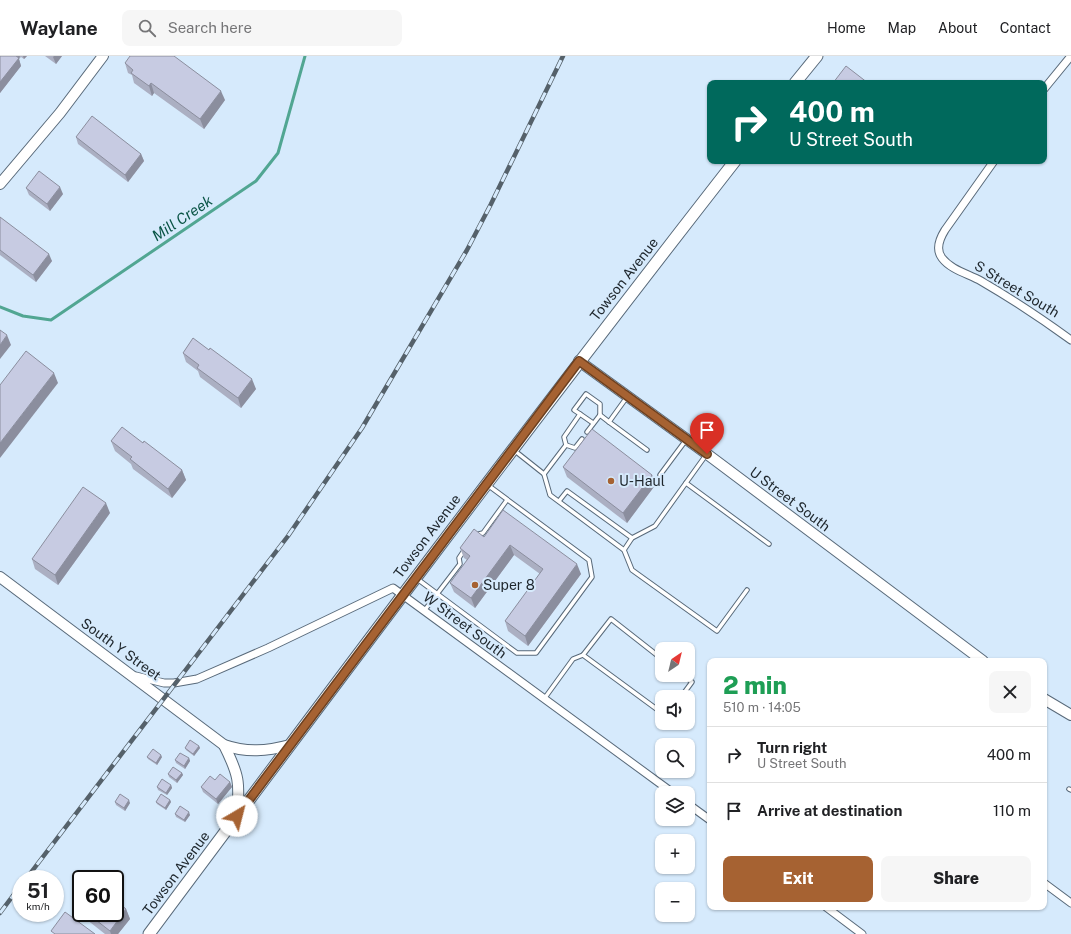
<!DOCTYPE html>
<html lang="en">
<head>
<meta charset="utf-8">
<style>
  :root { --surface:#fff; --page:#f6f6f6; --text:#202124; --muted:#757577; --line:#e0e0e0; --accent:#a66232 }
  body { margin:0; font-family:"Public Sans",sans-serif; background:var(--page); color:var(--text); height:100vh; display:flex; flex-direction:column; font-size:15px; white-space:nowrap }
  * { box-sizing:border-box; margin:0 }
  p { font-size:13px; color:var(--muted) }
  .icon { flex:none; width:22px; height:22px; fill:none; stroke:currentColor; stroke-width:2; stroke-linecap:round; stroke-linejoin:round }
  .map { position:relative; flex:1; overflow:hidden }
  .details { position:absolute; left:707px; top:602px; width:340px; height:252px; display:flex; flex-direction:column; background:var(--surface); border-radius:8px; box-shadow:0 1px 3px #0004 }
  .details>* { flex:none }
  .guide { position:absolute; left:707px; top:24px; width:340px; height:84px; border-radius:8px; box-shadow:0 1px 3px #0004; background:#00695c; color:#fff; overflow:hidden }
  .needle { width:26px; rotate:35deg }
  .buttons { position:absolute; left:655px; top:586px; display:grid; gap:8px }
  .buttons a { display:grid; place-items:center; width:40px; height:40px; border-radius:8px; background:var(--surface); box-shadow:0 1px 3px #0004; font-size:20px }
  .speed { position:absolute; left:12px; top:814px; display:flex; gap:8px; font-size:20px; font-weight:700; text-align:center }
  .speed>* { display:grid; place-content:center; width:52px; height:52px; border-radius:50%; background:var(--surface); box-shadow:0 1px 3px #0004; line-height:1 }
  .speed small { font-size:10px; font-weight:400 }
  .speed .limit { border:2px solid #111; border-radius:6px; background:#fff; color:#111 }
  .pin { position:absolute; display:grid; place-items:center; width:34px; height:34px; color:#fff; margin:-41px -17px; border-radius:50% 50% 50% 0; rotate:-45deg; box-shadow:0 0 4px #0007 }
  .pin .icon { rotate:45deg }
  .me { position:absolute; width:44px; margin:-22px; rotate:37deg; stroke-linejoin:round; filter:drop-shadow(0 0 3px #0008) }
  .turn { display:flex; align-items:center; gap:14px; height:84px; padding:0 16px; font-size:18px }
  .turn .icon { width:52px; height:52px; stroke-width:2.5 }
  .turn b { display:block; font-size:28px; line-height:34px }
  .round { display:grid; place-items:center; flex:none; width:42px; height:42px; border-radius:8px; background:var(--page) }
  .head { display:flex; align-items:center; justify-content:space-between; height:68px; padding:0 16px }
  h1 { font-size:24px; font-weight:800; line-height:30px; color:#1e9e55 }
  .action { display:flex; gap:8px; margin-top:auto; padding:8px 16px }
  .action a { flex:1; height:46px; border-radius:8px; background:var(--accent); color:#fff; font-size:16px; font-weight:800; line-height:46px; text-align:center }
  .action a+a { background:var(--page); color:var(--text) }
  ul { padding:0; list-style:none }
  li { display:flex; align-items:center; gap:12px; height:56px; padding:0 16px; border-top:1px solid var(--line) }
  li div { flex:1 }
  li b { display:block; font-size:15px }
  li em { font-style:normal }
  header { display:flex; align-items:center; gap:24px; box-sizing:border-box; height:56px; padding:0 20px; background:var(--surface); border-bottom:1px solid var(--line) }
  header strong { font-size:19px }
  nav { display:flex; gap:22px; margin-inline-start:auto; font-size:14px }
  .search { width:280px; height:36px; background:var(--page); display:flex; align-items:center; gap:10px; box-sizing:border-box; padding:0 14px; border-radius:8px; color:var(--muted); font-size:15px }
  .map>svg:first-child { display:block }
</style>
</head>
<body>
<header>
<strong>Waylane</strong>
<div class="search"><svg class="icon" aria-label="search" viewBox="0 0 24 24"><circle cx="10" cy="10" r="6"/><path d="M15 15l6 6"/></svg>Search here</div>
<nav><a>Home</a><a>Map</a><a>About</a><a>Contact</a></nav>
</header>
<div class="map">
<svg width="1071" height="878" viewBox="0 0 1071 878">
  <rect width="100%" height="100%" fill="#d6eafc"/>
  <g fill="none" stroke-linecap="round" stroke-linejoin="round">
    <path stroke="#51a692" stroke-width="3" d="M0 251 23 260 51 264 256 125 278 97 305 0"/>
    <defs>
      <g id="lane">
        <path d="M580 358 574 354 586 338 600 348V359"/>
        <path d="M609 366 647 394"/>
        <path d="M587 376 600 359 609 366 627 341"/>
        <path d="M566 389 575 392 582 383"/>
        <path d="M515 395 544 418 550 439 624 494 632 514 717 575 747 534"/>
        <path d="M544 418 566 389 564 381 580 358 593 367"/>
        <path d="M660 419 686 384"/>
        <path d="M686 427 769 488"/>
        <path d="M559 445 567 435 632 482"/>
        <path d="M475 479 483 477 507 444"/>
        <path d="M624 494 632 482 655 470 706 399"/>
        <path d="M416 522 517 597H536L592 521 589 504 489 430"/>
        <path d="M424 555 460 508 459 502 465 493"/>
        <path d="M583 599 662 657"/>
        <path d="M681 641 692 626 683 619"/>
        <path d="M544 643 573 603 583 599 611 563 662 603"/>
        <path d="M1069 733 1071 734"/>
      </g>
      <g id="street">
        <path d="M1044 33 1071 0"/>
        <path d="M994 105 945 174C940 182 935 193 942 202 951 214 969 218 981 225 1012 243 1042 263 1071 284"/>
        <path d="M136 620 164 627H174L197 623 268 592 393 532 673 737"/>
        <path d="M688 748 710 764"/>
        <path d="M1044 827 1071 847"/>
        <path d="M826 851 862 878"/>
      </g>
      <g id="secondary">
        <path d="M0 128 60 57 103 0"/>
        <path d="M579 305 707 398 983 605"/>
        <path d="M0 521 224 689C247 697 267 695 290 689"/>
        <path d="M1044 643 1071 659"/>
        <path d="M224 689C239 719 240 726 237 760"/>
      </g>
      <g id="primary">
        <path d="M795 27 817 0"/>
        <path d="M149 878C342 619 536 360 735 105"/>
      </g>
    </defs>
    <use href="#lane" stroke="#596a7a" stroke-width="5.5"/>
    <use href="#street" stroke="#596a7a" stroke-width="9"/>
    <use href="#secondary" stroke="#596a7a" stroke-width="12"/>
    <use href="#primary" stroke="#596a7a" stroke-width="13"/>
    <use href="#lane" stroke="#fff" stroke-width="3.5"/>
    <use href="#street" stroke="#fff" stroke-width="7"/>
    <use href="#secondary" stroke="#fff" stroke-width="10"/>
    <use href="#primary" stroke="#fff" stroke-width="11"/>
    <defs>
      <g id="rail">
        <path d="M26 823 288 480 362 372 467 194 491 148 563 0"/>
        <path d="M0 857 21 829"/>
      </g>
    </defs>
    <use href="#rail" stroke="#55616a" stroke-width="4.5"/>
    <use href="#rail" stroke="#d6eafc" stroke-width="3" stroke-dasharray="9" stroke-linecap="butt"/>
  </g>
  <g fill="#abafc2">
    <path d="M0 0H27L24 3 21 1 19 3 21 10 0 37Z"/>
    <path d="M45 0H62L56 8Z"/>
    <path d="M125 7 225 44 204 73 154 37 152 40 134 27 132 19 128 17Z"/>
    <path d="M76 81 141 98 144 105 128 126 78 88Z"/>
    <path d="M26 132 63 138 50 155 29 139Z"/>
    <path d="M0 161 52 205 36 226 0 199Z"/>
    <path d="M183 297 256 333 241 352 200 321 198 315 186 306Z"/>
    <path d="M111 385 143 387 182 414 186 424 172 442 133 413 131 408 115 395Z"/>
    <path d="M563 411 652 419 656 428 627 467 567 421Z"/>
    <path d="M503 454 581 518 528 590 508 575 505 565 540 518 514 499 475 552 454 536 450 527 467 504 464 502 460 492 484 481Z"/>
    <path d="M110 457 58 529 35 513 32 503Z"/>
    <path d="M199 690 200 692 194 700 186 694 185 692Z"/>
    <path d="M147 701H162L157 709 148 703Z"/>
    <path d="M189 702 190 705 185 713 176 707 175 704Z"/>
    <path d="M182 717 183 719 177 727 169 721 168 718Z"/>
    <path d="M215 724 230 726 232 731 218 748 203 736 201 731Z"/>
    <path d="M171 729 172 732 167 739 158 734 157 731Z"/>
    <path d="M170 744 171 746 166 754 157 748 156 746Z"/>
    <path d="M115 746 130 747 125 755 116 749Z"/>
    <path d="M175 758 190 759 185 766 176 761Z"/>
    <path d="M81 837V857H115L126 853 130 863 118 878H105L77 856 74 846Z"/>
  </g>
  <g fill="#8b8e9e">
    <path d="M14 0H20L19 3 21 10 0 37V26Z"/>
    <path d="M23 0H27L24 3Z"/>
    <path d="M54 0H62L56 8 53 1Z"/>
    <path d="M151 27 154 37 152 40 149 30Z"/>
    <path d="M221 35 225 44 204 73 200 63Z"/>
    <path d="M141 98 144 105 128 126 125 119Z"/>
    <path d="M60 131 63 138 50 155 47 148Z"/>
    <path d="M49 198 52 205 36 226 33 219Z"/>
    <path d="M7 279 11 289 0 303V289Z"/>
    <path d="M54 317 58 327 0 402V387Z"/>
    <path d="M252 323 256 333 241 352 238 342Z"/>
    <path d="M182 414 186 424 172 442 168 433Z"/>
    <path d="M652 419 656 428 627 467 623 457Z"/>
    <path d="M106 447 110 457 58 529 55 519Z"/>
    <path d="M510 489 514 499 475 552 471 542Z"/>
    <path d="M577 508 581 518 528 590 525 580Z"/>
    <path d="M199 690 200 692 194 700 193 698Z"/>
    <path d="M161 699 162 701 157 709 156 707Z"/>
    <path d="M189 702 190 705 185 713 184 710Z"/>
    <path d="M182 717 183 719 177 727 176 724Z"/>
    <path d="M230 726 232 731 218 748 216 743Z"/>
    <path d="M171 729 172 732 167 739 166 737Z"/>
    <path d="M129 744 130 747 125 755 124 752Z"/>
    <path d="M170 744 171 746 166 754 165 752Z"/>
    <path d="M189 756 190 759 185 766 184 764Z"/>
    <path d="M126 853 130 863 118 878H111L110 875Z"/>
  </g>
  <g fill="#c7cbe2" stroke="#8b8e9e">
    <path d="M0 0H16L19 2 0 26Z"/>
    <path d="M130 0H174L221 35 200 63 151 27 149 30 131 17 133 14 125 7Z"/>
    <path d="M846 10 868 27H833Z"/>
    <path d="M92 60 141 98 125 119 76 81Z"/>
    <path d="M39 115 60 131 47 148 26 132Z"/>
    <path d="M0 161 49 198 33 219 0 194Z"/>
    <path d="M0 274 7 279 0 289Z"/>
    <path d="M193 282 209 294 210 292 252 323 238 342 197 312 199 309 183 297Z"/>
    <path d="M26 295 54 317 0 387V329Z"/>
    <path d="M122 371 143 387 144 385 182 414 168 433 130 403 132 401 111 385Z"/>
    <path d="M592 373 652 419 623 457 563 411Z"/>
    <path d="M83 431 106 447 55 519 32 503Z"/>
    <path d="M503 454 577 508 525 580 505 565 543 513 510 489 471 542 450 527 470 500 460 492 474 473 484 481Z"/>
    <path d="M190 684 199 690 193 698 185 692Z"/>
    <path d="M153 693 161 699 156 707 147 701Z"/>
    <path d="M180 697 189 702 184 710 175 704Z"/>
    <path d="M173 711 182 717 176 724 168 718Z"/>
    <path d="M220 718 230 726 216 743 201 731 210 720 215 724Z"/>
    <path d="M162 723 171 729 166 737 157 731Z"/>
    <path d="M120 738 129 744 124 752 115 746Z"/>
    <path d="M161 738 170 744 165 752 156 746Z"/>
    <path d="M180 750 189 756 184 764 175 758Z"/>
    <path d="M81 837V852L74 846Z"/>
    <path d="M115 844 126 853 110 875 87 857H115Z"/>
    <path d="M65 856 95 878H55L51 875Z"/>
  </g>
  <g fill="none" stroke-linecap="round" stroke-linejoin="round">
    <defs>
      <path id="route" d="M237 760 579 305 707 398"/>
    </defs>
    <use href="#route" stroke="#6c4020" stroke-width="10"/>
    <use href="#route" stroke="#a66232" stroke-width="7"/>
  </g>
  <g fill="#a66232" stroke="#d6eafc" stroke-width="1.5">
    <circle cx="611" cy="425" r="4"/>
    <circle cx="475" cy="529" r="4"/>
  </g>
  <g text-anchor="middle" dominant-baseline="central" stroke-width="4" stroke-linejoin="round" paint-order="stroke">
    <g font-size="14" fill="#1e262c" stroke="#d6eafc">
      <text transform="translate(624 223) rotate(-52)">Towson Avenue</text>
      <text transform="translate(1017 233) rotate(31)">S Street South</text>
      <text transform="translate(790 443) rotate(37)">U Street South</text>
      <text transform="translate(427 480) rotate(-53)">Towson Avenue</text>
      <text transform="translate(465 569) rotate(37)">W Street South</text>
      <text transform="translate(121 593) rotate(36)">South Y Street</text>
      <text transform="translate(176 817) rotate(-53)">Towson Avenue</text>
    </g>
    <g font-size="14" fill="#1e262c" stroke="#d6eafc" text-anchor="start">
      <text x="619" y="425">U-Haul</text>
      <text x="483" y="529">Super 8</text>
    </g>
    <g font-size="15" font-style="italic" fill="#0b5547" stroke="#d6eafc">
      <text transform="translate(182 162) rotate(-34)">Mill Creek</text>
    </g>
  </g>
</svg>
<div class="buttons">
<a><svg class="needle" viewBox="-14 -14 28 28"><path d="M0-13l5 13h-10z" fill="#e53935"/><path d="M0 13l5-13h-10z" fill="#757577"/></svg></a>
<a><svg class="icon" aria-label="sound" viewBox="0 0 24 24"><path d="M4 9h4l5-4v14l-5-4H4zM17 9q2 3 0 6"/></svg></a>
<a><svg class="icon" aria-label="search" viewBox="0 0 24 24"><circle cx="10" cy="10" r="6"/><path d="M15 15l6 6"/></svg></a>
<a><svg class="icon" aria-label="layers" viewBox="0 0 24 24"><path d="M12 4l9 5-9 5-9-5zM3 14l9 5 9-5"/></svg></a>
<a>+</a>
<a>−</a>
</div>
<div class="speed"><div>51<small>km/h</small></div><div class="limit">60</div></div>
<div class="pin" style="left:707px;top:398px;background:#d93025"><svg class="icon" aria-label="arrive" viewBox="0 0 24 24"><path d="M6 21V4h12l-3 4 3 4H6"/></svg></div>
<svg class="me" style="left:237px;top:760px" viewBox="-20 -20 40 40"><circle r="19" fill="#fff"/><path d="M0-13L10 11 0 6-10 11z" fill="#a66232"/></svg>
<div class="guide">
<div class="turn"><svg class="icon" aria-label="right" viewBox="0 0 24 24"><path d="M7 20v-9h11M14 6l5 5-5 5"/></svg><div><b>400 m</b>U Street South</div></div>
</div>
<section class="details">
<div class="head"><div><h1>2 min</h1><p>510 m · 14:05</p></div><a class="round"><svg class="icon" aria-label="close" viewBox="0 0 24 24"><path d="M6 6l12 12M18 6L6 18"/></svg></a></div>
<ul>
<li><svg class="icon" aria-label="right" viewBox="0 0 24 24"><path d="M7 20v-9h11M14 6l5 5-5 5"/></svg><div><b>Turn right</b><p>U Street South</p></div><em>400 m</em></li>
<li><svg class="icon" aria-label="arrive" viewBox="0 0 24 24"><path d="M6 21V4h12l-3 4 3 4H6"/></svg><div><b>Arrive at destination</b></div><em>110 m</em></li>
</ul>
<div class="action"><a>Exit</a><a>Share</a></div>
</section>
</div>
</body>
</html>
